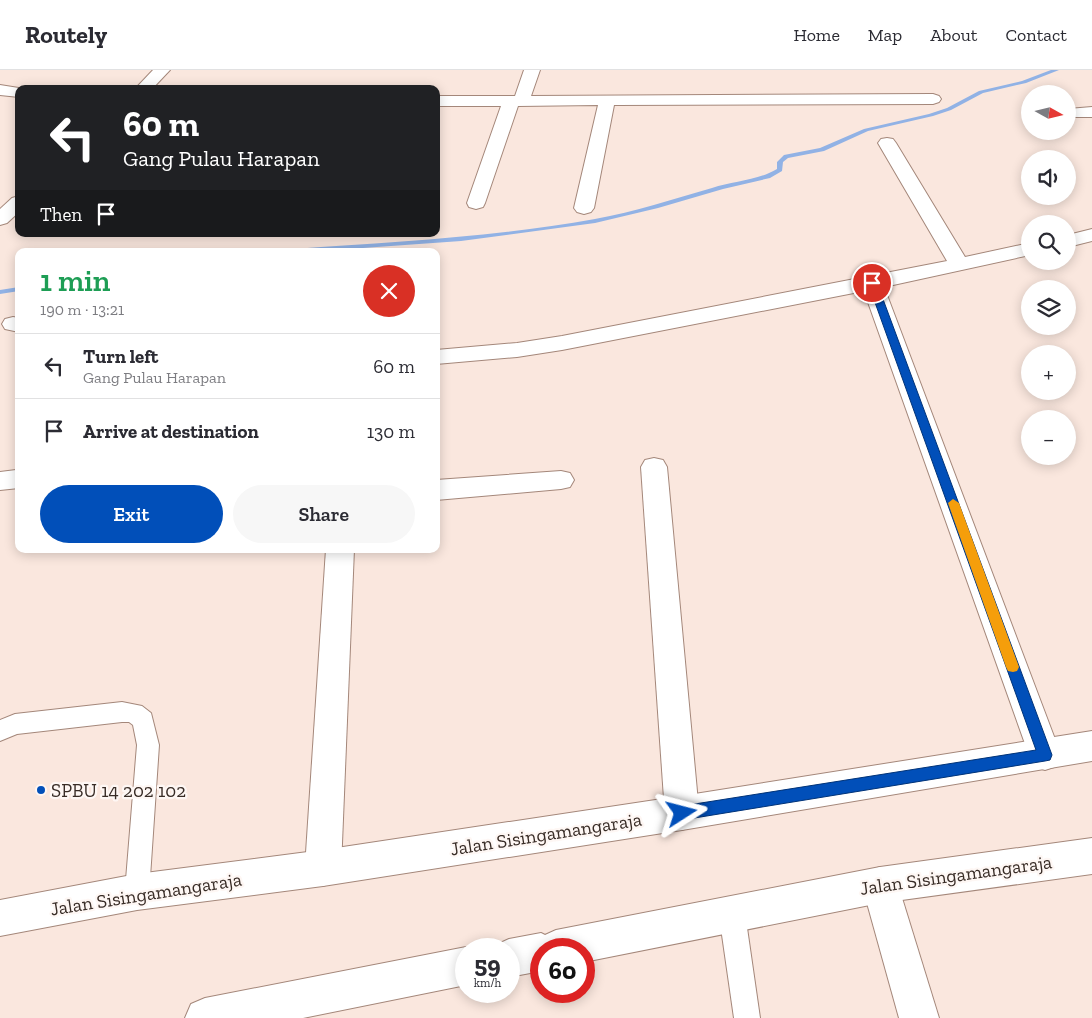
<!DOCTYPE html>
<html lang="en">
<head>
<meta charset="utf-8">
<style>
  :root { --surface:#fff; --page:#f7f7f7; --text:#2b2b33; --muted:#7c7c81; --line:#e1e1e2; --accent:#014fb9 }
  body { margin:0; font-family:"Zilla Slab",serif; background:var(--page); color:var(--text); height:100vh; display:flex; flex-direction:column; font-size:19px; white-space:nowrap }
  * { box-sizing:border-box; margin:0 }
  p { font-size:16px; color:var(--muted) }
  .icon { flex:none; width:28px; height:28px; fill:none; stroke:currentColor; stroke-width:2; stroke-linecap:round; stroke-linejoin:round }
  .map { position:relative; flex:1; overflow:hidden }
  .sheet { position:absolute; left:15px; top:178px; width:425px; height:305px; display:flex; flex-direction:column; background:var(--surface); border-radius:10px; box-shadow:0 2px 12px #0003 }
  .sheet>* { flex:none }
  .banner { position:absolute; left:15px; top:15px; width:425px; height:152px; border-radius:10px; box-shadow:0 2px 12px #0003; background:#202124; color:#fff; overflow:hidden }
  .needle { width:32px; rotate:98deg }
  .buttons { position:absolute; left:1021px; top:15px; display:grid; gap:10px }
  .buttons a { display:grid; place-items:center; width:55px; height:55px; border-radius:50%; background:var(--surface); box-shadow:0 2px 12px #0003; font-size:25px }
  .speed { position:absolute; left:455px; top:868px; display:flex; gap:10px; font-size:25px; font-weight:700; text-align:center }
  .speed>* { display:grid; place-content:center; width:65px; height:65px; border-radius:50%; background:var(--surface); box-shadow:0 2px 12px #0003; line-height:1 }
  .speed small { font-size:12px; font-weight:400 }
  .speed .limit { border:8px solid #d22; background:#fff; color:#111 }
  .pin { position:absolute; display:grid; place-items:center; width:42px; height:42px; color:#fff; margin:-21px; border:2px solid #fff; border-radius:50%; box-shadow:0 1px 5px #0007 }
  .me { position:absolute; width:55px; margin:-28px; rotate:81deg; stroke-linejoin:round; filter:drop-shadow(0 0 4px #0008) }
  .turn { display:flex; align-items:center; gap:18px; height:105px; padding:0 25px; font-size:22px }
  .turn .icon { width:65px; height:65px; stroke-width:2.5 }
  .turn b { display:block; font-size:35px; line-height:42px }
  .then { display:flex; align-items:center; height:48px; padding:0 25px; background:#0003; gap:10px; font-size:19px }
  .round { display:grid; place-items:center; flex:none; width:52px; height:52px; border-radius:26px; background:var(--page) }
  .overview { display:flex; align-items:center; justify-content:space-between; height:85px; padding:0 25px }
  h1 { font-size:30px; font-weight:600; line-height:38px; color:#1e9e55 }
  .button { display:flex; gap:10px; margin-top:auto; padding:10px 25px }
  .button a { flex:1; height:58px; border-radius:30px; background:var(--accent); color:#fff; font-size:20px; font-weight:600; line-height:58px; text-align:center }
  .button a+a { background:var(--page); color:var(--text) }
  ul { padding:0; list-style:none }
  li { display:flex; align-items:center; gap:15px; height:65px; padding:0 25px; border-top:1px solid var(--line) }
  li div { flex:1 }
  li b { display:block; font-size:19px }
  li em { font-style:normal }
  header { display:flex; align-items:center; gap:30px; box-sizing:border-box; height:70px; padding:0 25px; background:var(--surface); border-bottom:1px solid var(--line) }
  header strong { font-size:24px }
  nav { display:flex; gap:28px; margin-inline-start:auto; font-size:18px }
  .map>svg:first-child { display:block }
</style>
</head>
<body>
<header>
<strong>Routely</strong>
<nav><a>Home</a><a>Map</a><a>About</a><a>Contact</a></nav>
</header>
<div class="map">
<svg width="1092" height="948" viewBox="0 0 1092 948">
  <rect width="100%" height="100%" fill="#fae7de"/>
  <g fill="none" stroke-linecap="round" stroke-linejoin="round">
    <g fill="#91b2e5" fill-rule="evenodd">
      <path d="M1051 0H1059L1026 13 983 23 951 40 933 46 868 61 824 81 788 88 783 92 782 101 770 108 723 119 658 138 595 153 461 171 321 181H290L294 179C394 172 496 167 595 149 635 142 673 129 712 118 733 111 757 111 777 99V92L784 85 820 78 864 59 929 44 947 38 979 21 1022 11Z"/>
      <path d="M19 217V221L0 224V220Z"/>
    </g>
    <defs>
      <g id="lane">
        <path d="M122 632 142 636 151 643 159 675 149 822 146 831 137 834 128 831 125 822 137 675 133 655 129 652H122L17 664 0 671V650L15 644Z"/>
        <path d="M732 831 741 835 745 844 760 948H734L719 844 723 835Z"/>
      </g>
      <g id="street">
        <path d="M153 0H170L152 19H135Z"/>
        <path d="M524 0H540L531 26 933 24 939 26 941 29 939 32 933 34 614 35 594 138 591 142 584 144 577 142 574 138 598 35 518 36 485 133 483 137 476 139 469 137 467 133 501 36H436V26H515Z"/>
        <path d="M0 15 25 19H19V27L0 25Z"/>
        <path d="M1092 37V47H1068V39Z"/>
        <path d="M887 68 893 69 896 73 965 187 1030 173V185L884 217 1061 685 1057 696 1045 700 1033 696 1029 685 864 221 562 280 517 287 436 294V280L517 273 562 266 947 191 878 73 881 69Z"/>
        <path d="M19 126V142L7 153 0 155V139L12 128Z"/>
        <path d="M1092 159V171L1068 177V165Z"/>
        <path d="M13 247 19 248V262L5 259 2 254 5 249Z"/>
        <path d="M654 388 663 390 667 397 699 743 694 755 682 760 670 755 665 743 641 397 645 390Z"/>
        <path d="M16 400H19V418L0 420V402Z"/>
        <path d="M561 401 570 403 574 410 570 417 561 419 436 430V410Z"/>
        <path d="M326 479H354L341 798 336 811 323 816 310 811 305 798Z"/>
        <path d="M880 797 893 802 898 815 939 948H899L862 815 867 802Z"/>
      </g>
      <g id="primary">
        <path d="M1092 661V691L682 760 323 816 137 840 0 866V830L137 804 323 780 682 726Z"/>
        <path d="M1092 768V804L880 833 584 892V879H541V901L509 907V879H494L496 875 509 869 541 863 545 865 556 860 880 797Z"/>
        <path d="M466 877 470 879H466V915L303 948H185L191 934 205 928Z"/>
      </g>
    </defs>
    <use href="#lane" stroke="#a4877a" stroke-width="2"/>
    <use href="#street" stroke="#a4877a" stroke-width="2"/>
    <use href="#primary" stroke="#a4877a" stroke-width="2"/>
    <use href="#lane" fill="#fff" fill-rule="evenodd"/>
    <use href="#street" fill="#fff" fill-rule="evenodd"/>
    <use href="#primary" fill="#fff" fill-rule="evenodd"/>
  </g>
  <path fill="#014fb9" stroke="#013378" d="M872 210 877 213 1052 685 1050 690 1045 691 682 750 677 748 675 743 677 738 682 736 1036 680 868 213Z"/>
  <path fill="#f59e0b" d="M953 429 959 433 1019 597 1017 601 1013 602 1008 601 1006 597 948 433Z"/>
  <circle fill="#014fb9" stroke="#fef7f4" stroke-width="2" cx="41" cy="720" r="5"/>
  <g text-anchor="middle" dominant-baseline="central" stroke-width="4.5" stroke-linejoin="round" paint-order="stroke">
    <g font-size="19" fill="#382c26" stroke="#fef7f4" text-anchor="start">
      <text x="51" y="720">SPBU 14 202 102</text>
    </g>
    <g font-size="19" fill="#382c26" stroke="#fef7f4">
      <text transform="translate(546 764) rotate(-9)">Jalan Sisingamangaraja</text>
      <text transform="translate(956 805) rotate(-8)">Jalan Sisingamangaraja</text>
      <text transform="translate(146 824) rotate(-9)">Jalan Sisingamangaraja</text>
    </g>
  </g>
</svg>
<div class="buttons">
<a><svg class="needle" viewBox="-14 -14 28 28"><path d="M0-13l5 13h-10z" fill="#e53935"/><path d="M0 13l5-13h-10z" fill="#7c7c81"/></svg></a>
<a><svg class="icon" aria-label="sound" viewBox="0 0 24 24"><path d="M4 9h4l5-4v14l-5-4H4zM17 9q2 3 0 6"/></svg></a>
<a><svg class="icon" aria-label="search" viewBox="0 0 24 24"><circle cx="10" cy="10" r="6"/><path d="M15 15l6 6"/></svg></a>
<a><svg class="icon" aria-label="layers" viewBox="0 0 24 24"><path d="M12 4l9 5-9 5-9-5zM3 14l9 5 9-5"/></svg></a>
<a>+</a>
<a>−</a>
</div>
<div class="speed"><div>59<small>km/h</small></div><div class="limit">60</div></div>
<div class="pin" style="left:872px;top:213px;background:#d93025"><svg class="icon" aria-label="arrive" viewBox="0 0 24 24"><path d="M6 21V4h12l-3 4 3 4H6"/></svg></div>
<svg class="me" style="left:682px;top:743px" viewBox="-20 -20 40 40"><path d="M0-17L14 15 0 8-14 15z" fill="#014fb9" stroke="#fff" stroke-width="4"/></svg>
<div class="banner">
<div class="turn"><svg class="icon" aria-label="left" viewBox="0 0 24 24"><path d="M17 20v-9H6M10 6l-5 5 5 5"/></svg><div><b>60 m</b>Gang Pulau Harapan</div></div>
<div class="then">Then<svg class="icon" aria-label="arrive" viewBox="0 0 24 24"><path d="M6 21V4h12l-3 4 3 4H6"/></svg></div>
</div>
<section class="sheet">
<div class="overview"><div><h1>1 min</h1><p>190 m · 13:21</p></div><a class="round" style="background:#d93025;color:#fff"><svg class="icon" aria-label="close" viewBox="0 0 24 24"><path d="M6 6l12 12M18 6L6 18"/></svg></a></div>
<ul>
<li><svg class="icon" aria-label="left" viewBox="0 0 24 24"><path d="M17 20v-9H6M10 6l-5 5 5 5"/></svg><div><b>Turn left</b><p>Gang Pulau Harapan</p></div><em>60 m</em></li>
<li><svg class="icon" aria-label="arrive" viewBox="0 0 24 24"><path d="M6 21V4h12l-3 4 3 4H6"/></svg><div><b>Arrive at destination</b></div><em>130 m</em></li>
</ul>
<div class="button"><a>Exit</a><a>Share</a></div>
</section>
</div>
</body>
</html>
